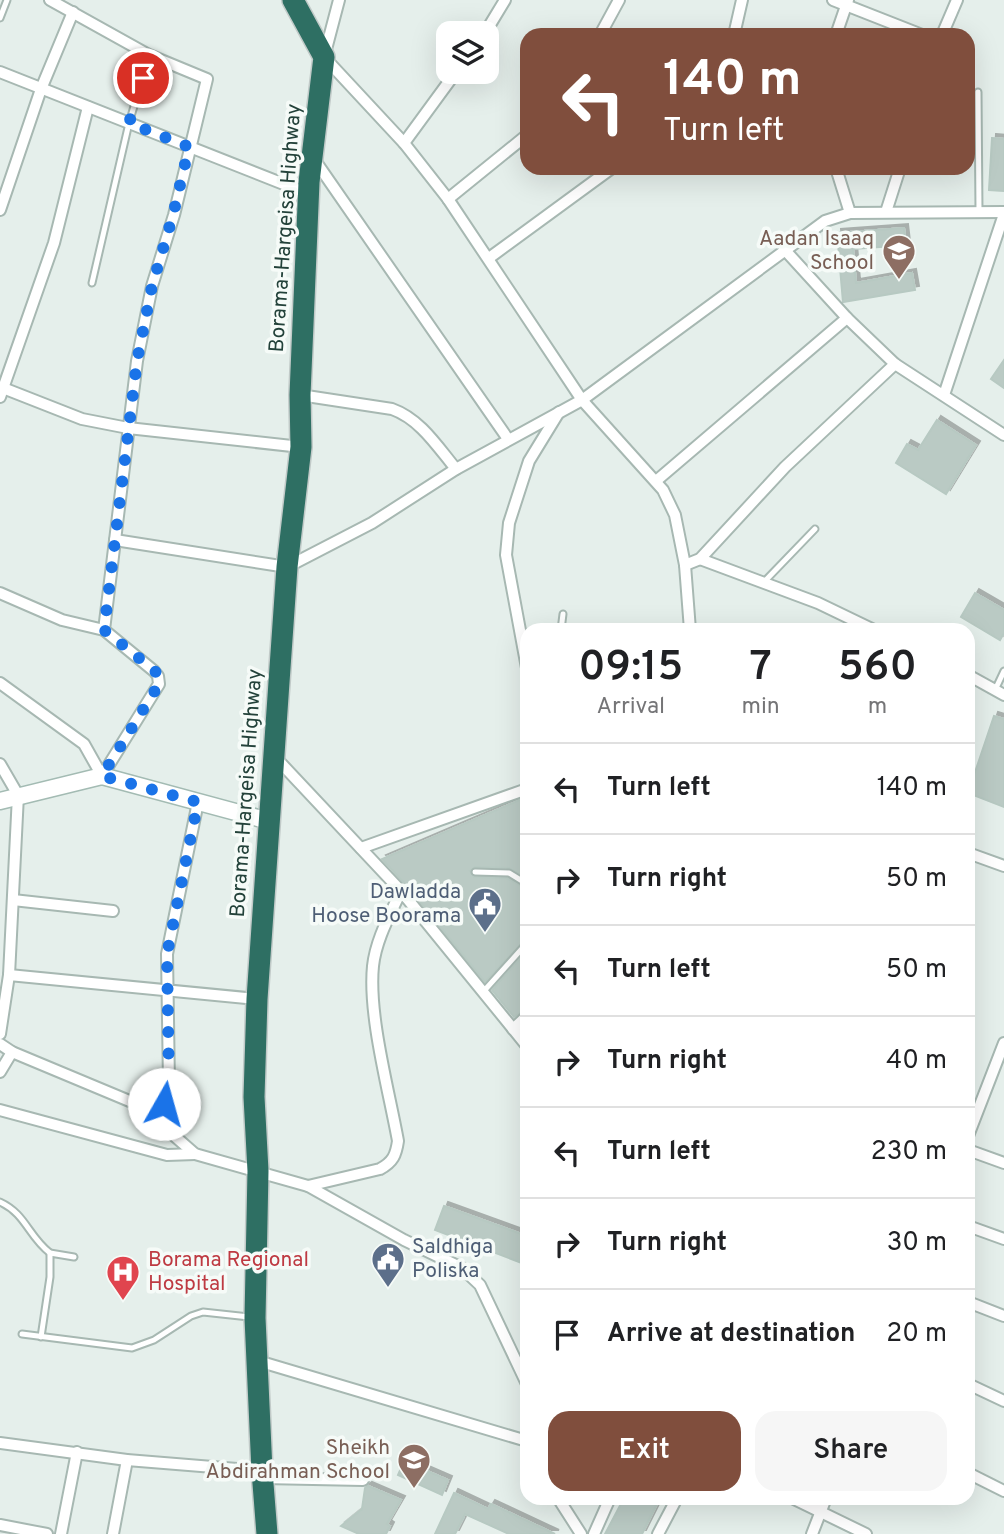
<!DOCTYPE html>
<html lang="en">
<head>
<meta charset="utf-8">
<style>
  :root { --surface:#fff; --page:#f6f6f6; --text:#202124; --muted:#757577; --line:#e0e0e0; --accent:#804e3d }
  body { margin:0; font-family:Overpass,sans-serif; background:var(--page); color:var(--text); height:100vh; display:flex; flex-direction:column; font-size:26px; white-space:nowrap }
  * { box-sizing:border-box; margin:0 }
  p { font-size:23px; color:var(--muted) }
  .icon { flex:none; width:38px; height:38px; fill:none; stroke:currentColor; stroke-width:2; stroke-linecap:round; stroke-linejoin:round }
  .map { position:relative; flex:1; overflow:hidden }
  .sheet { position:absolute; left:520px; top:623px; width:455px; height:882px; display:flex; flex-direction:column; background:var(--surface); border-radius:21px; box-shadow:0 7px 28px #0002 }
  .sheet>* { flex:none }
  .banner { position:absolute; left:520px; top:28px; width:455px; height:147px; border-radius:21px; box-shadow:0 7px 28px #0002; background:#804e3d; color:#fff; overflow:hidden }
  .tools { position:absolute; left:436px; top:21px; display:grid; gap:14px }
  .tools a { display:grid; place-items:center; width:63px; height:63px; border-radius:14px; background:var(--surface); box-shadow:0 7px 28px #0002; font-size:35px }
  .pin { position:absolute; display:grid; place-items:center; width:60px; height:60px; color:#fff; margin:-30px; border:4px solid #fff; border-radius:50%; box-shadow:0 2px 7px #0007 }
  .me { position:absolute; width:77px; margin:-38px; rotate:7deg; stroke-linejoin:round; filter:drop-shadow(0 0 5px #0008) }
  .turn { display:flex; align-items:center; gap:24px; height:147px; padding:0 28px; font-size:32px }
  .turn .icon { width:91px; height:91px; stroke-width:2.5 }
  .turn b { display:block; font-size:49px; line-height:60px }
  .eta { display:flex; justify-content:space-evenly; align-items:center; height:119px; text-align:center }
  .eta b { font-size:42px; font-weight:600; line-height:49px }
  .action { display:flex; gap:14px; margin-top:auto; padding:14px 28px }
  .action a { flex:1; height:80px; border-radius:21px; background:var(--accent); color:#fff; font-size:28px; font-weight:600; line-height:80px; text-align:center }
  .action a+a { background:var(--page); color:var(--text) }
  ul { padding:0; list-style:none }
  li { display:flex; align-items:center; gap:21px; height:91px; padding:0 28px; border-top:2px solid var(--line) }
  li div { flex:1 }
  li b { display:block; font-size:26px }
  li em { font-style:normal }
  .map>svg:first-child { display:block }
</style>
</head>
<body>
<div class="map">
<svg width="1004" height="1534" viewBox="0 0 1004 1534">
  <defs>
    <filter id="shadow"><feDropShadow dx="4" dy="-4" stdDeviation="0" flood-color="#0004"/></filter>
  </defs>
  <rect width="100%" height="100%" fill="#e5efeb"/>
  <g fill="#bacac4" stroke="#b7c9c2" stroke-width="2" filter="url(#shadow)">
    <path d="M992 138 1004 139V191L989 190Z"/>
    <path d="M904 228 906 245 853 249 856 283 912 273 915 290 843 302 837 233Z"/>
    <path d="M1004 360V388L991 379Z"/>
    <path d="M937 420 976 445 946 494 896 463 907 444 918 450Z"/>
    <path d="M975 593 1004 610V633L1000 640 961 617Z"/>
    <path d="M994 716 1004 719V807L968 793Z"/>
    <path d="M527 797V878L509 868 475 867 470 871 474 877 507 878 527 889V938L485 982 407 886 382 859Z"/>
    <path d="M527 951V1008L514 1017 492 990Z"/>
    <path d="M444 1206 527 1236V1265L435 1230Z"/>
    <path d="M404 1461 448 1480 442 1495 398 1475Z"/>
    <path d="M368 1486 401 1500 387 1524 390 1526 386 1534H359L341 1526 362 1509 365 1488Z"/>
    <path d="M454 1493 488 1509 491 1504 555 1534H509L465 1514 455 1534H435Z"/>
    <path d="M624 1498H660L642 1534H605Z"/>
  </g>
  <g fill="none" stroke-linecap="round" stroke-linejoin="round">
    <defs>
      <g id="lane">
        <path d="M0 18 7 0"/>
        <path d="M978 92 979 211"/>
        <path d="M92 283 129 123 149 56"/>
        <path d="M764 582 815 529"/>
        <path d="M561 630 563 614"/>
        <path d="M995 690 1004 671"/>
        <path d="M475 872 509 873 527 884"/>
        <path d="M483 992 527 943"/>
        <path d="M0 1202C26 1214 28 1236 50 1253"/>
        <path d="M22 1334 132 1348 154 1340 191 1316 203 1312 249 1317"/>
        <path d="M41 1337 50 1277V1253L74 1257"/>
      </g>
      <g id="street">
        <path d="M339 0 324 57 404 143 448 199 582 400 663 490 675 515 685 565 690 630"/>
        <path d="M833 0 922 35"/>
        <path d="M485 33 505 0"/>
        <path d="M600 35 619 0"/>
        <path d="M734 35 742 0"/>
        <path d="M836 35 848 0"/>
        <path d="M942 35 957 0"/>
        <path d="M0 72 309 194"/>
        <path d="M404 143 456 72"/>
        <path d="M314 159 508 439"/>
        <path d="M836 168 850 213"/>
        <path d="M448 199 527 135"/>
        <path d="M0 210 41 89 73 12"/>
        <path d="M886 212 900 168"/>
        <path d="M784 249 847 318 895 364 1004 435"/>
        <path d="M489 258 612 168"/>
        <path d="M3 388 82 419 128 428 301 447"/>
        <path d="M300 395 392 409C420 419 437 446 456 469"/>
        <path d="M944 395 1004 214"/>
        <path d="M0 397 54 243 88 107"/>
        <path d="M656 481 847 318"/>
        <path d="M115 540 287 567 372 523 456 469 582 400 825 221 850 213 1004 212"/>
        <path d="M700 559 818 603 874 630"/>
        <path d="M685 565 700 559 785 467 895 364"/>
        <path d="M0 593 62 620 104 630"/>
        <path d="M527 668 506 555 509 523 529 461 559 412"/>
        <path d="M968 675 1004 695"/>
        <path d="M0 683 84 744 102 776 159 684 158 676 154 671 104 630 137 361 152 286 174 215 207 79 149 55 50 0"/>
        <path d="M276 758 401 891 527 1046"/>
        <path d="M0 764 18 795 9 975 0 1034"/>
        <path d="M361 848 527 789"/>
        <path d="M968 853 1004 866"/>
        <path d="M13 900 113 911"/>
        <path d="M9 975 257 999"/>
        <path d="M513 1029 527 1016"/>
        <path d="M0 1044 12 1052 139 1105 195 1154 308 1186 380 1169C393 1162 396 1155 398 1141 389 1091 368 1015 373 966 376 939 390 915 401 891"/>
        <path d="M0 1072 12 1052"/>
        <path d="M0 1110 167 1155 195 1154"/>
        <path d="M159 1124 169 1084 167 954 198 802"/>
        <path d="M968 1136 1004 1043"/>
        <path d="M968 1150 1004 1163"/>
        <path d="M308 1186 404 1240 462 1268 480 1285 527 1384"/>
        <path d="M968 1226 1004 1239"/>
        <path d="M968 1302 1004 1316"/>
        <path d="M258 1361 527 1441"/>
        <path d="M968 1384 1004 1401"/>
        <path d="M0 1443 127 1460 262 1471"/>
        <path d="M968 1473 1004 1491"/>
        <path d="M263 1478 363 1480"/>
        <path d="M558 1498 581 1534"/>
        <path d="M792 1498 866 1534"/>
        <path d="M0 1525 47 1534"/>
        <path d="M61 1534 77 1452"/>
        <path d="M113 1534 127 1460"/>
        <path d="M594 1534 610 1498"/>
        <path d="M658 1534 677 1498"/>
        <path d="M812 1534 826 1498"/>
      </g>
      <path id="secondary" d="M0 801 102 776 269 821"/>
      <path id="highway" d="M267 1534 262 1471 255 1318 258 1171 254 1097 257 999 287 567 301 447 300 395 309 182 324 57 293 0"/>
    </defs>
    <use href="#lane" stroke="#a7b8b2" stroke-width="9"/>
    <use href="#street" stroke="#a7b8b2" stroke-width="14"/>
    <use href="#secondary" stroke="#a3bbb3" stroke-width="19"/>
    <use href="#highway" stroke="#c1cac8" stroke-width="24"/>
    <use href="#lane" stroke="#fff" stroke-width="5"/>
    <use href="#street" stroke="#fff" stroke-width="10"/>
    <use href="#secondary" stroke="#fff" stroke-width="16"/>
    <use href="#highway" stroke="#2e6f63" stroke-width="21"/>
  </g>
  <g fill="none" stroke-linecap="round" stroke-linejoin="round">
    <path stroke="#1a73e8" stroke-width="12" stroke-dasharray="0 21.6" d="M143 78 129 123 189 147 173 215 152 286 137 361 104 630 155 671 158 676 159 684 102 776 198 802 167 954 169 1083 164 1104"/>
  </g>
  <defs>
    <symbol id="school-pin" viewBox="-11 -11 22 30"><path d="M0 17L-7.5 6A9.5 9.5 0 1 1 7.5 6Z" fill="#8d6e63" stroke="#f6fbf8"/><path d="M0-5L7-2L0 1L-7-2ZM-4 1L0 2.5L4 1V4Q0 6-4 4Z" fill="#fff"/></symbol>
    <symbol id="civic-pin" viewBox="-11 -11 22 30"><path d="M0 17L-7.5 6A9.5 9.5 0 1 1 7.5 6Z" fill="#5c6f8a" stroke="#f6fbf8"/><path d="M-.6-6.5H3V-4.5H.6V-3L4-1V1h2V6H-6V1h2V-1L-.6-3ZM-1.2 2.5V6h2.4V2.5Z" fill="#fff"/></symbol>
    <symbol id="hospital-pin" viewBox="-11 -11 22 30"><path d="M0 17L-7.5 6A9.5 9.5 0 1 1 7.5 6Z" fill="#e0444e" stroke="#f6fbf8"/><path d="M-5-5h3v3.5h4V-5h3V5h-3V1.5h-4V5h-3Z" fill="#fff"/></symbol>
  </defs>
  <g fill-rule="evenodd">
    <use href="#school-pin" x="880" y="232" width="38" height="52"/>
    <use href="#civic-pin" x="466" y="885" width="38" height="52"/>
    <use href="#civic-pin" x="369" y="1240" width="38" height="52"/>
    <use href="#hospital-pin" x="104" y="1253" width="38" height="52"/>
    <use href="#school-pin" x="395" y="1441" width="38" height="52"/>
  </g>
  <g text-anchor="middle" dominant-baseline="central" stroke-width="7" stroke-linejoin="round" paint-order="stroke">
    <g font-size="21" fill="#23423a" stroke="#f6fbf8">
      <text transform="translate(286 228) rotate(-86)">Borama-Hargeisa Highway</text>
      <text transform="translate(247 793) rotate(-86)">Borama-Hargeisa Highway</text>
    </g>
    <g font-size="21" fill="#785e54" stroke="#f6fbf8" text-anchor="end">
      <text x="874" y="239">Aadan Isaaq<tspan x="874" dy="24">School</tspan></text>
      <text x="390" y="1448">Sheikh<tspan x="390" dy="24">Abdirahman School</tspan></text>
    </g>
    <g font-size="21" fill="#4e5e75" stroke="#f6fbf8" text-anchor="end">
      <text x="461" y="892">Dawladda<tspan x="461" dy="24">Hoose Boorama</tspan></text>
      <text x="412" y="1247" text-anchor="start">Saldhiga<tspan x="412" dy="24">Poliska</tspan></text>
    </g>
    <g font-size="21" fill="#be3a42" stroke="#f6fbf8" text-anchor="start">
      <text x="148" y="1260">Borama Regional<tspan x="148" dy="24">Hospital</tspan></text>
    </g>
  </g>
</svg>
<div class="tools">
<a><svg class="icon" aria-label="layers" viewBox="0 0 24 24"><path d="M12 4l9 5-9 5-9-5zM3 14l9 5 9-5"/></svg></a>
</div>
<div class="pin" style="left:143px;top:78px;background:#d93025"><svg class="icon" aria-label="arrive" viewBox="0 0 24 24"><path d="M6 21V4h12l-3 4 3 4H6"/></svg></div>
<svg class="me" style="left:164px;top:1104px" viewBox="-20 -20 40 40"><circle r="19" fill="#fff"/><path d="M0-13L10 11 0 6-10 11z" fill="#1a73e8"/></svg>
<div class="banner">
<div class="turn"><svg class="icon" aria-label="left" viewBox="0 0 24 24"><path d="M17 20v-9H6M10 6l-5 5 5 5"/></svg><div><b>140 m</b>Turn left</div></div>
</div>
<section class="sheet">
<div class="eta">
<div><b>09:15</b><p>Arrival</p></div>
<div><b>7</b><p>min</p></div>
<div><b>560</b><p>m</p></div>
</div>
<ul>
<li><svg class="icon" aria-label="left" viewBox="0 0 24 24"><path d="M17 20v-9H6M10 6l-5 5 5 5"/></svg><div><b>Turn left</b></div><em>140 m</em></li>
<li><svg class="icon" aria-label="right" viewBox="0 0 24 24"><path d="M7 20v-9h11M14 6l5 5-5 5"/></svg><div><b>Turn right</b></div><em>50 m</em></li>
<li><svg class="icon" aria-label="left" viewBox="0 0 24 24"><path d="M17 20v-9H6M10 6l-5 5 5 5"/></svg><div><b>Turn left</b></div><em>50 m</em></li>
<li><svg class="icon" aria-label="right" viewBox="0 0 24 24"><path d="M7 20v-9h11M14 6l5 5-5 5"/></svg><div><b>Turn right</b></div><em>40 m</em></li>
<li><svg class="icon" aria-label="left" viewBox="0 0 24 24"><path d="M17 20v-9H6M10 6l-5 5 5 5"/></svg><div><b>Turn left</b></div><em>230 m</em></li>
<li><svg class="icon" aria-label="right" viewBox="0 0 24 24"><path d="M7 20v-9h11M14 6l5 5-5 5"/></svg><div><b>Turn right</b></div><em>30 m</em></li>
<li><svg class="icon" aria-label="arrive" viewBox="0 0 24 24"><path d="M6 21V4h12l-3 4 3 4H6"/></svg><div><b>Arrive at destination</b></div><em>20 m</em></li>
</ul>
<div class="action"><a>Exit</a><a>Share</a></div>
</section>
</div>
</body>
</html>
